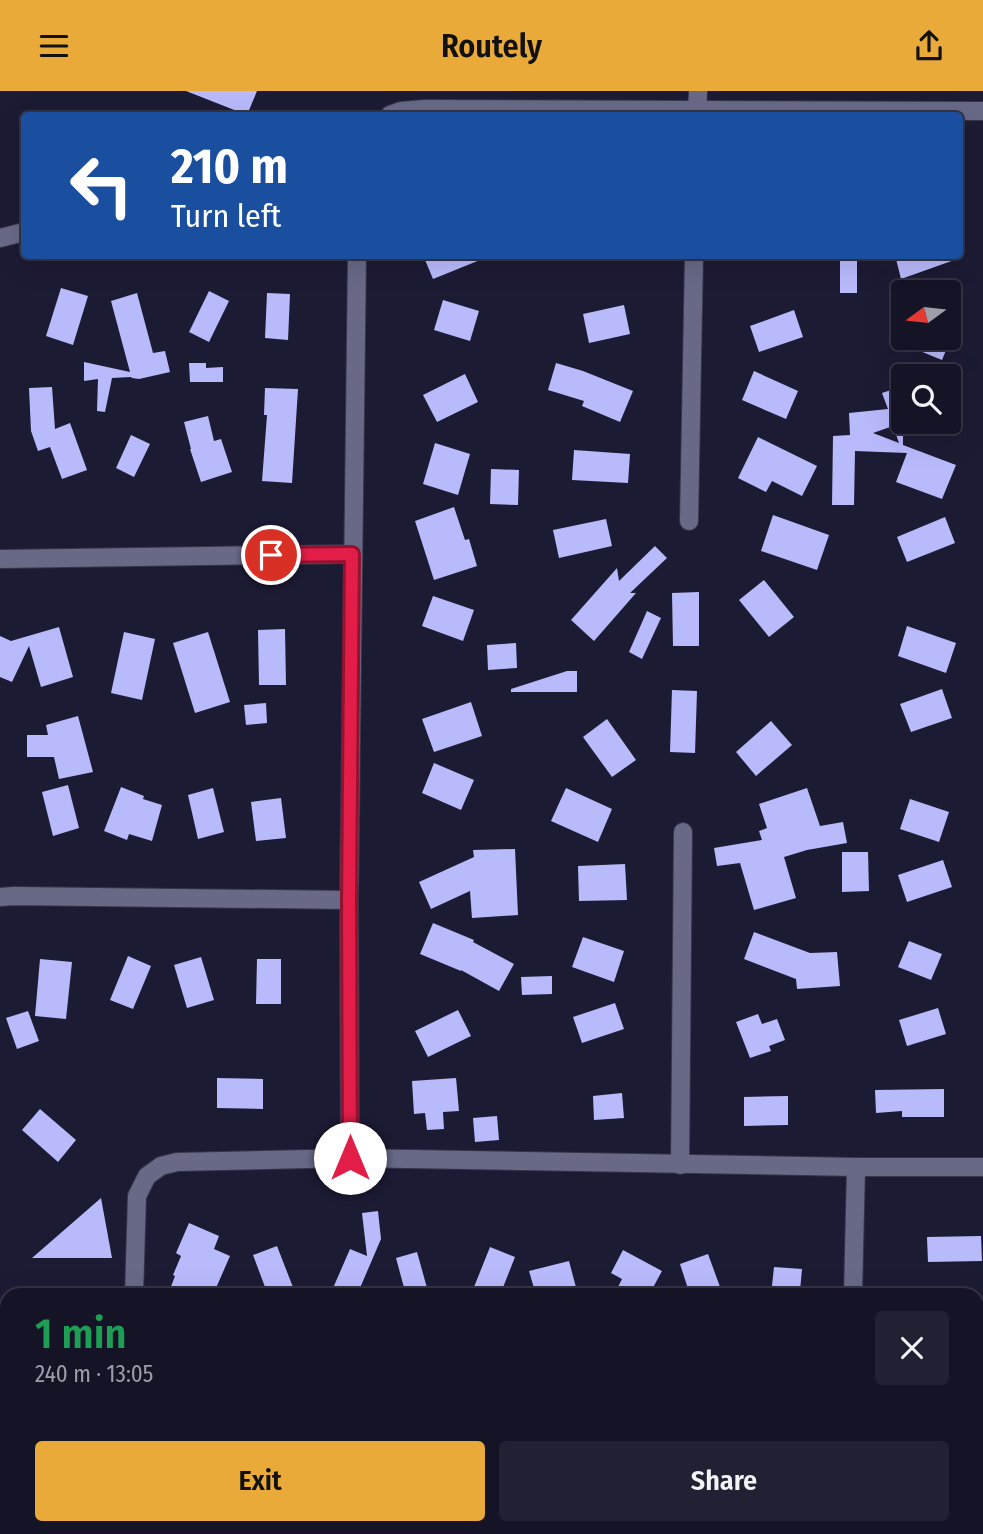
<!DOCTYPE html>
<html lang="en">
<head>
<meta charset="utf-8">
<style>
  :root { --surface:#151427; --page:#222133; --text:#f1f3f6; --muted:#9d9ea7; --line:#343344; --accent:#eaaa39 }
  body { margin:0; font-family:"Fira Sans Condensed",sans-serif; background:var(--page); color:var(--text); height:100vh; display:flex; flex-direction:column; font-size:26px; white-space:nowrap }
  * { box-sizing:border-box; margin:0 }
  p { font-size:23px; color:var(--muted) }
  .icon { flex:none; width:38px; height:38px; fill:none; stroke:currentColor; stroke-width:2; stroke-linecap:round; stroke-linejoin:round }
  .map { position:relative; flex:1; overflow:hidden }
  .details { position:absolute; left:0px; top:1197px; width:984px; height:247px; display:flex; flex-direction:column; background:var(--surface); border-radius:21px 21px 0 0; box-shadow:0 7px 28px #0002,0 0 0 2px var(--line) }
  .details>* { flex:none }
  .top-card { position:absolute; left:21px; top:21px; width:942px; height:147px; border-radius:7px; box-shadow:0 7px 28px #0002,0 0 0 2px var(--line); background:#1a4fa0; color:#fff; overflow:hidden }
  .needle { width:46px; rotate:255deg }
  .controls { position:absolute; left:891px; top:189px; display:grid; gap:14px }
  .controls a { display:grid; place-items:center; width:70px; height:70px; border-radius:7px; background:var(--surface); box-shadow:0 7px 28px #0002,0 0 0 2px var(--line); font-size:35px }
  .pin { position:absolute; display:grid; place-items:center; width:60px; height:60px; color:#fff; margin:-30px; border:4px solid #fff; border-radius:50%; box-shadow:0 2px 7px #0007 }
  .me { position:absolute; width:77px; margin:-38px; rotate:0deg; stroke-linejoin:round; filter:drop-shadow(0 0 5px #0008) }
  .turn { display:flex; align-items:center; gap:24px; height:147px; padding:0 35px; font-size:32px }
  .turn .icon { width:91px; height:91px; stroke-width:2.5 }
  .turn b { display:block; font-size:49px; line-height:60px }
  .round { display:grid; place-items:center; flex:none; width:74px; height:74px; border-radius:7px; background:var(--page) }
  .overview { display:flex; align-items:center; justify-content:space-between; height:119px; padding:0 35px }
  h1 { font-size:42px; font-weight:600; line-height:52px; color:#1e9e55 }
  .action { display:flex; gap:14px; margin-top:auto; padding:14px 35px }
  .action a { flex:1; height:80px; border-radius:7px; background:var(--accent); color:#111; font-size:28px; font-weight:600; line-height:80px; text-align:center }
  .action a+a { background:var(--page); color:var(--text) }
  header { display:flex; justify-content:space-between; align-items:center; height:91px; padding:0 35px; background:var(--accent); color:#111; font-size:32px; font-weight:600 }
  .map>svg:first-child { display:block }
</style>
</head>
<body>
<header><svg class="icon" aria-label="menu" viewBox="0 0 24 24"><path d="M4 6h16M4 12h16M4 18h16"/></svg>Routely<svg class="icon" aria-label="share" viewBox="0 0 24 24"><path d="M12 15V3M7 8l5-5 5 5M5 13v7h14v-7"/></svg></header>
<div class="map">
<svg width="983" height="1443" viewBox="0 0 983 1443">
  <rect width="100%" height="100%" fill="#1c1b34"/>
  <g fill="#b9bafc" fill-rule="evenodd">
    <path d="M186 0H257L247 24Z"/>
    <path d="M423 164H490V165L433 188Z"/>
    <rect x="840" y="164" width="17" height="38"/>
    <path d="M895 164H960V167L901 188Z"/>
    <path d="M61 197 88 205 73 254 46 245Z"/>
    <path d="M209 200 229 210 209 251 189 241Z"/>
    <path d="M137 202 153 262 165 260 170 281 139 288 132 287 131 286 112 287 105 321 97 320 98 288 84 290V271L130 281 111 210Z"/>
    <path d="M267 202 290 203 288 249 265 247Z"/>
    <path d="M443 209 479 220 470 250 434 239Z"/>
    <path d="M624 214 630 243 589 252 583 223Z"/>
    <path d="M794 219 803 246 759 261 750 235Z"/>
    <path d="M888 247H951L942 269Z"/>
    <path d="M189 272H206V277L223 276V291H190Z"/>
    <path d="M556 272 583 280 633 300 620 331 582 315 584 310 548 299Z"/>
    <path d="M754 280 798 300 786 328 742 309Z"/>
    <path d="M465 283 478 311 437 331 423 304Z"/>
    <path d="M903 295V354L956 374 942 408 896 391 907 362 855 360 854 414H832L833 345 850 344 849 322 888 318 882 302ZM893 335 899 352 873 342Z"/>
    <path d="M52 296 55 338 70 332 87 379 62 388 50 356 38 360 31 340 29 297Z"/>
    <path d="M265 297 298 298 292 392 262 390 267 324H264Z"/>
    <path d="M208 325 214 350 221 348 232 381 201 391 190 358H191L184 331Z"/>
    <path d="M131 344 150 353 134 386 116 377Z"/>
    <path d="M758 346 817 375 802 405 772 390 766 401 738 387Z"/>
    <path d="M435 352 470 363 458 404 423 393Z"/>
    <path d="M574 359 630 363 628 392 572 389Z"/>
    <path d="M491 378 519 379 518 414 490 413Z"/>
    <path d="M454 416 465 449 469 448 477 475 434 489 415 430Z"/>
    <path d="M773 424 829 444 817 479 761 460Z"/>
    <path d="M945 426 955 452 907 471 897 446Z"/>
    <path d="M606 428 612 455 559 467 553 439Z"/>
    <path d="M655 455 667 467 630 502H636L594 550 571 529 617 477 619 490Z"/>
    <path d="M764 489 794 526 769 546 739 509Z"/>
    <path d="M699 501V555H673L672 502Z"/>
    <path d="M433 505 474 519 463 550 422 535Z"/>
    <path d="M647 520 661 527 642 568 629 561Z"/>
    <path d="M907 535 956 552 946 582 898 565Z"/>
    <path d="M59 536 73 586 41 596 29 555 12 591 0 586V545L11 550Z"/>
    <path d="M285 538 286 594H259L258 539Z"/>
    <path d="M124 541 155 548 142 609 111 602Z"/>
    <path d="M208 541 230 611 195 622 173 552Z"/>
    <path d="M516 552 517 577 488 579 487 554Z"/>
    <path d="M567 580H577V601H511V598Z"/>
    <path d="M942 598 952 627 911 641 900 613Z"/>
    <path d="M672 599 697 600 695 662 670 661Z"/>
    <path d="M471 611 482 645 434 661 422 628Z"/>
    <path d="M266 612 267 632 246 634 244 614Z"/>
    <path d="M78 625 93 681 59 688 54 666H27V644H48L46 634Z"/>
    <path d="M607 628 636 669 612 686 583 646Z"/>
    <path d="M771 630 792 654 756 685 736 661Z"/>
    <path d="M434 672 474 689 461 719 422 702Z"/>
    <path d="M68 694 79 737 53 745 42 701Z"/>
    <path d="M121 696 144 705 143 708 162 714 152 750 129 743 127 749 104 740Z"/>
    <path d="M213 697 224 741 198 748 188 704Z"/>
    <path d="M566 697 612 718 598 751 551 730Z"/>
    <path d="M807 697 820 735 843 731 847 752 807 759 784 766 796 807 754 819 740 772 717 775 714 757 762 749 759 740 767 737 759 713Z"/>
    <path d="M281 707 286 747 256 750 251 711Z"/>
    <path d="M910 708 949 721 939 751 900 738Z"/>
    <path d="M515 758 518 824 472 827 470 800 431 818 419 791 474 766 473 759Z"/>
    <path d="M842 761H868L869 800 842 801Z"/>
    <path d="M943 769 952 796 907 811 898 784Z"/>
    <path d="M625 773 627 809 579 810 578 775Z"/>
    <path d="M433 832 474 849 473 851 514 873 499 900 461 879V880L420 863Z"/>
    <path d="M754 841 810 862 837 861 840 895 797 898 796 888 744 868Z"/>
    <path d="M583 846 624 860 614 891 572 876Z"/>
    <path d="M909 850 942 863 931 889 898 876Z"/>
    <path d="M128 865 151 875 133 918 110 909Z"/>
    <path d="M201 866 214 909 187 917 174 874Z"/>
    <path d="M40 868 72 871 66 928 35 925Z"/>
    <path d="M257 868H281V913H256Z"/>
    <path d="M552 885V903L522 904 521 886Z"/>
    <path d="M615 912 624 938 582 952 573 926Z"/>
    <path d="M938 917 946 943 907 955 899 929Z"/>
    <path d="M458 919 471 945 428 966 415 940Z"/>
    <path d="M28 920 39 950 17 958 6 927Z"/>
    <path d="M758 923 762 933 777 928 785 949 769 955 771 960 750 967 736 931Z"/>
    <path d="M217 987 263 988V1018L217 1017Z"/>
    <path d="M456 987 459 1020 443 1021 444 1038 427 1039 425 1022 414 1023 412 990Z"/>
    <path d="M944 998V1026H902V1020L876 1022 875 999Z"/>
    <path d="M622 1002 624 1027 594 1029 593 1005Z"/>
    <path d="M788 1005V1034L744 1035V1006Z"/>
    <path d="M40 1018 76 1049 58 1071 22 1039Z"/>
    <path d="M497 1025 499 1049 475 1051 473 1027Z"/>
    <path d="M101 1107 112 1167H32Z"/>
    <path d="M378 1120 381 1148 357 1204H330L350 1158 367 1165 362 1122Z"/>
    <path d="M189 1132 219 1145 214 1158 230 1165 213 1204H184L170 1198 175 1185 173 1184 181 1165 176 1162Z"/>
    <path d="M981 1145 982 1170 928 1171 927 1146Z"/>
    <path d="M277 1155 296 1204H268L253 1164Z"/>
    <path d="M490 1156 515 1166 500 1204H495L474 1196Z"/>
    <path d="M623 1159 662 1180 649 1204H614L622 1188 611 1182Z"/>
    <path d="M417 1161 429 1204H406L396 1167Z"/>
    <path d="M708 1163 723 1204H690L680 1173Z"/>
    <path d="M569 1170 578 1204H536L529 1180Z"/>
    <path d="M774 1176 802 1178 800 1200 791 1199V1204H771Z"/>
  </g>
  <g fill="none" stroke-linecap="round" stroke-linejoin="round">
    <defs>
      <g id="minor">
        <path d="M390 24 401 20 424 18 983 20"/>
        <path d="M697 24 698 0"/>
        <path d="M0 147 24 141"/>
        <path d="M689 430 694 164"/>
        <path d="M0 468 352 463"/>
        <path d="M0 806 14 805 349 809"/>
        <path d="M350 1067 349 809 357 164"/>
        <path d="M680 1074 683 741"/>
        <path d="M134 1204 137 1105 147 1085 161 1075 177 1071 350 1067 856 1076H983"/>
        <path d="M853 1204 856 1076"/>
        <path d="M88 1443 90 1437"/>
        <path d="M849 1443V1437"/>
      </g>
    </defs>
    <use href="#minor" stroke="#36354a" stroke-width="20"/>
    <use href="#minor" stroke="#686987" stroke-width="18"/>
  </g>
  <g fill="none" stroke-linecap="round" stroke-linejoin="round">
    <defs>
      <path id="route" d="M271 464 352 463 349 809 350 1067"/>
    </defs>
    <use href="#route" stroke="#92132f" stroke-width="18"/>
    <use href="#route" stroke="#e11d48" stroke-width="12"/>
  </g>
</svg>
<div class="controls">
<a><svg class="needle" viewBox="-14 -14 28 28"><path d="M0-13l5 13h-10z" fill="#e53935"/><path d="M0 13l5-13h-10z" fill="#9d9ea7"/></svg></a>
<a><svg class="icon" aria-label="search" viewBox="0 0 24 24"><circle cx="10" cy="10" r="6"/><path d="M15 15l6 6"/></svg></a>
</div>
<div class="pin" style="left:271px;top:464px;background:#d93025"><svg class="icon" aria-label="arrive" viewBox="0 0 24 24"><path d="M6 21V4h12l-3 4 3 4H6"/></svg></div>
<svg class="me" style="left:350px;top:1067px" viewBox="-20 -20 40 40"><circle r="19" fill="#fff"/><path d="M0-13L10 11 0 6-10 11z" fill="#e11d48"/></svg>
<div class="top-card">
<div class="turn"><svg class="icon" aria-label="left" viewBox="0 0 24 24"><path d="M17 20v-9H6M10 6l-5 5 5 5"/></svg><div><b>210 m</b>Turn left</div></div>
</div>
<section class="details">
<div class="overview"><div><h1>1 min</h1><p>240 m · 13:05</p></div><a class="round"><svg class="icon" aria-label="close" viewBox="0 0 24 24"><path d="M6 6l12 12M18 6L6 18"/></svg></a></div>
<div class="action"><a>Exit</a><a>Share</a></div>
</section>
</div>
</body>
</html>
